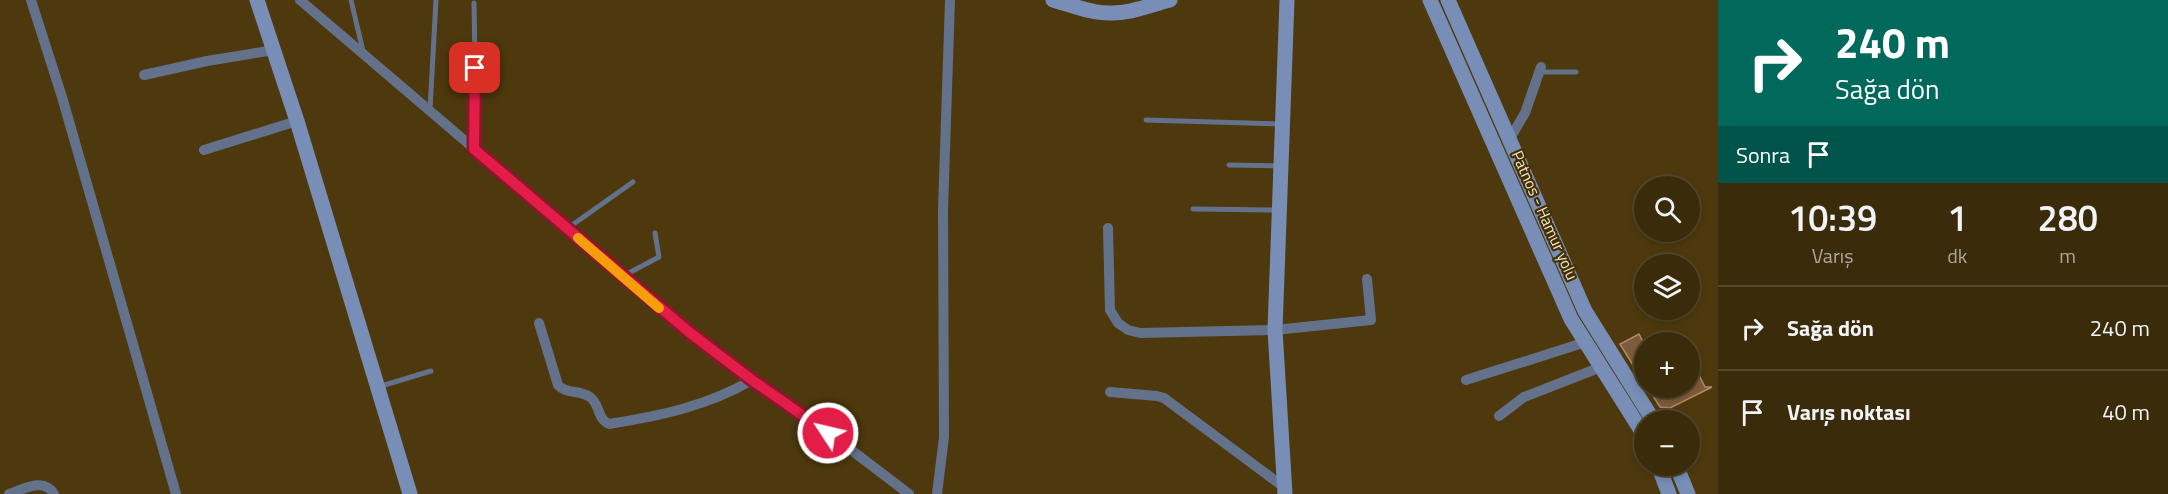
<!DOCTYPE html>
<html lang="tr">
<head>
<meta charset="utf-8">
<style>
  :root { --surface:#3a2b0a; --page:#413313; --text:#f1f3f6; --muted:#aba79c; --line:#54472b }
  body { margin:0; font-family:"Titillium Web",sans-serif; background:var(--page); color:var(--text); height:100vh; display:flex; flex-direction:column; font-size:22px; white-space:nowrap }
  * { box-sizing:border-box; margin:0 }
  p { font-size:20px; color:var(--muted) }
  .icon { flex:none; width:33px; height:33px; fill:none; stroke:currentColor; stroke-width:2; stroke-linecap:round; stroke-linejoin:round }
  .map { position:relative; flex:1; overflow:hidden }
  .details { display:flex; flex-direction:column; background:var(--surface); width:450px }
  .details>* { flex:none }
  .top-card { background:#00695c; color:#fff; overflow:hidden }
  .tools { position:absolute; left:1634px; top:176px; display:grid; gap:12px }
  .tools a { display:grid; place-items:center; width:66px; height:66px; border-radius:50%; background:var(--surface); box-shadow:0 3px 9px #0003,0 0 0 2px var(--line); font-size:30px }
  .pin { position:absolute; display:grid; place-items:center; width:51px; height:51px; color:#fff; margin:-26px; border-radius:12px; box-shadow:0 3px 9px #0006 }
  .me { position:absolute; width:66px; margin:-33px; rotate:305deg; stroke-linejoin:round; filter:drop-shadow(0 0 4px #0008) }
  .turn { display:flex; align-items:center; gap:21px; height:126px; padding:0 18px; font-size:27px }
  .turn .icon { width:78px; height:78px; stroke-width:2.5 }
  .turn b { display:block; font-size:42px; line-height:51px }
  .then { display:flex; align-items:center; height:57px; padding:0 18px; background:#0003; gap:12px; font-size:22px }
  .eta { display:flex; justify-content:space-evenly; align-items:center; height:102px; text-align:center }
  .eta b { font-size:36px; font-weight:600; line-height:42px }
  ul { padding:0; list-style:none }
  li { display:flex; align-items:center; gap:18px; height:84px; padding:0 18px; border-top:2px solid var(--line) }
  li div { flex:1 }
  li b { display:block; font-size:22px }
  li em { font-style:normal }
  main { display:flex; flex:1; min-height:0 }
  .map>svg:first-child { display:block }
</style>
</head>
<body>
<main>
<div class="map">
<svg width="1718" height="494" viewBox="0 0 1718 494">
  <rect width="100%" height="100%" fill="#4d390d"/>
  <g fill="#7e5b3b" stroke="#af8a69" stroke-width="1.5">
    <path d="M1639 334 1644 344V383L1620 344Z"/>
    <path d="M1689 355 1705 387H1712L1670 408 1660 407 1647 387H1689Z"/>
  </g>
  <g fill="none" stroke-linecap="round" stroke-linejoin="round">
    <g stroke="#63718b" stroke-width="5">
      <path d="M351 0 363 51"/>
      <path d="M1539 72H1576"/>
      <path d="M430 109 436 0"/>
      <path d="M1146 120 1281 124"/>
      <path d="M474 148 476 121 474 3"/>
      <path d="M1229 165 1280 166"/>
      <path d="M1193 209 1278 210"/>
      <path d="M568 228 633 182"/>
      <path d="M623 276 659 257 655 233"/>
      <path d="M378 387 431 371"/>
    </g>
    <g stroke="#63718b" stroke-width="10">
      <path d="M31 0 62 97 176 494"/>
      <path d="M300 0 689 332 752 380 846 446 909 494"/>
      <path d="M144 75 207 61 274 50"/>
      <path d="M1509 140 1525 113 1541 67"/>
      <path d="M204 150 297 121"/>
      <path d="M1108 228 1110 310 1118 323 1128 330 1140 333 1275 330 1371 320 1367 279"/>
      <path d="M539 323 558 385C566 394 580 390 590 397 600 404 597 419 609 424 659 416 708 406 752 380"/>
      <path d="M1466 380 1586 342"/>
      <path d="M1110 392 1157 396 1164 398 1285 488"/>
      <path d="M1499 416 1524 397 1601 367"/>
      <path d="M9 494C24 489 44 477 54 494"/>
      <path d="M937 494 944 437 943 210 950 0"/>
    </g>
    <g stroke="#788eb7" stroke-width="15">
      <path d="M257 0 297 121 410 494"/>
      <path d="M1053 0C1071 5 1090 13 1109 13 1129 14 1150 5 1170 0"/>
      <path d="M1430 0 1571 319 1644 435"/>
      <path d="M1448 0 1585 311 1653 420"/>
      <path d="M1658 465 1669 494"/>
      <path d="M1676 465 1688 494"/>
      <path d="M1285 494 1275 330 1287 0"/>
    </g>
  </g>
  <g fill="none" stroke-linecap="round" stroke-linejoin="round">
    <defs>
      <path id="route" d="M475 68 474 149 689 332 752 380 828 433"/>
    </defs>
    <use href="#route" stroke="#92132f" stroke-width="15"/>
    <use href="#route" stroke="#e11d48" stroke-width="10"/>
    <path stroke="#f59e0b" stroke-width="10" d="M578 238 659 308"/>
  </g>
  <g text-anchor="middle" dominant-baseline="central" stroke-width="4.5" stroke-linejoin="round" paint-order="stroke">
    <g font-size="16" fill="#efe3cd" stroke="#432f00">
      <text transform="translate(1545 215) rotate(66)">Patnos - Hamur yolu</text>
    </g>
  </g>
</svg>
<div class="tools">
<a><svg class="icon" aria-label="search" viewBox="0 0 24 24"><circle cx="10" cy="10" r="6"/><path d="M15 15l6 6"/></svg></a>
<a><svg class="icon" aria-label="layers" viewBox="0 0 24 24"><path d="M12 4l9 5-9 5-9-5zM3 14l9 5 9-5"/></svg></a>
<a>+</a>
<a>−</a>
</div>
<div class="pin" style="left:475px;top:68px;background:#d93025"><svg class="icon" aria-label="arrive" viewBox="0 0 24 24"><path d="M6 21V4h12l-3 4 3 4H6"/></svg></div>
<svg class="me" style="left:828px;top:433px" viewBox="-20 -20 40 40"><circle r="17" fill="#e11d48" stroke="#fff" stroke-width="3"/><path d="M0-11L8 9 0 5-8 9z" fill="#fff"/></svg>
</div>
<section class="details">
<div class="top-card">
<div class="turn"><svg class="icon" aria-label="right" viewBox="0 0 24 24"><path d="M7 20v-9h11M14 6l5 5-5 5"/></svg><div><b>240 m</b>Sağa dön</div></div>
<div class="then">Sonra<svg class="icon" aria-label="arrive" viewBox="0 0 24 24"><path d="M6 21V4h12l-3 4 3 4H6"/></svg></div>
</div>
<div class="eta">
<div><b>10:39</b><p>Varış</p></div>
<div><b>1</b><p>dk</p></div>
<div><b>280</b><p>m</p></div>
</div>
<ul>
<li><svg class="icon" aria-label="right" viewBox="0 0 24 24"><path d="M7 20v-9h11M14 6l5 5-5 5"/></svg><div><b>Sağa dön</b></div><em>240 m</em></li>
<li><svg class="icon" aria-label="arrive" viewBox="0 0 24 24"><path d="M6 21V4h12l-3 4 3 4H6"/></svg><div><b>Varış noktası</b></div><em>40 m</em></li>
</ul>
</section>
</main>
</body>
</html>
